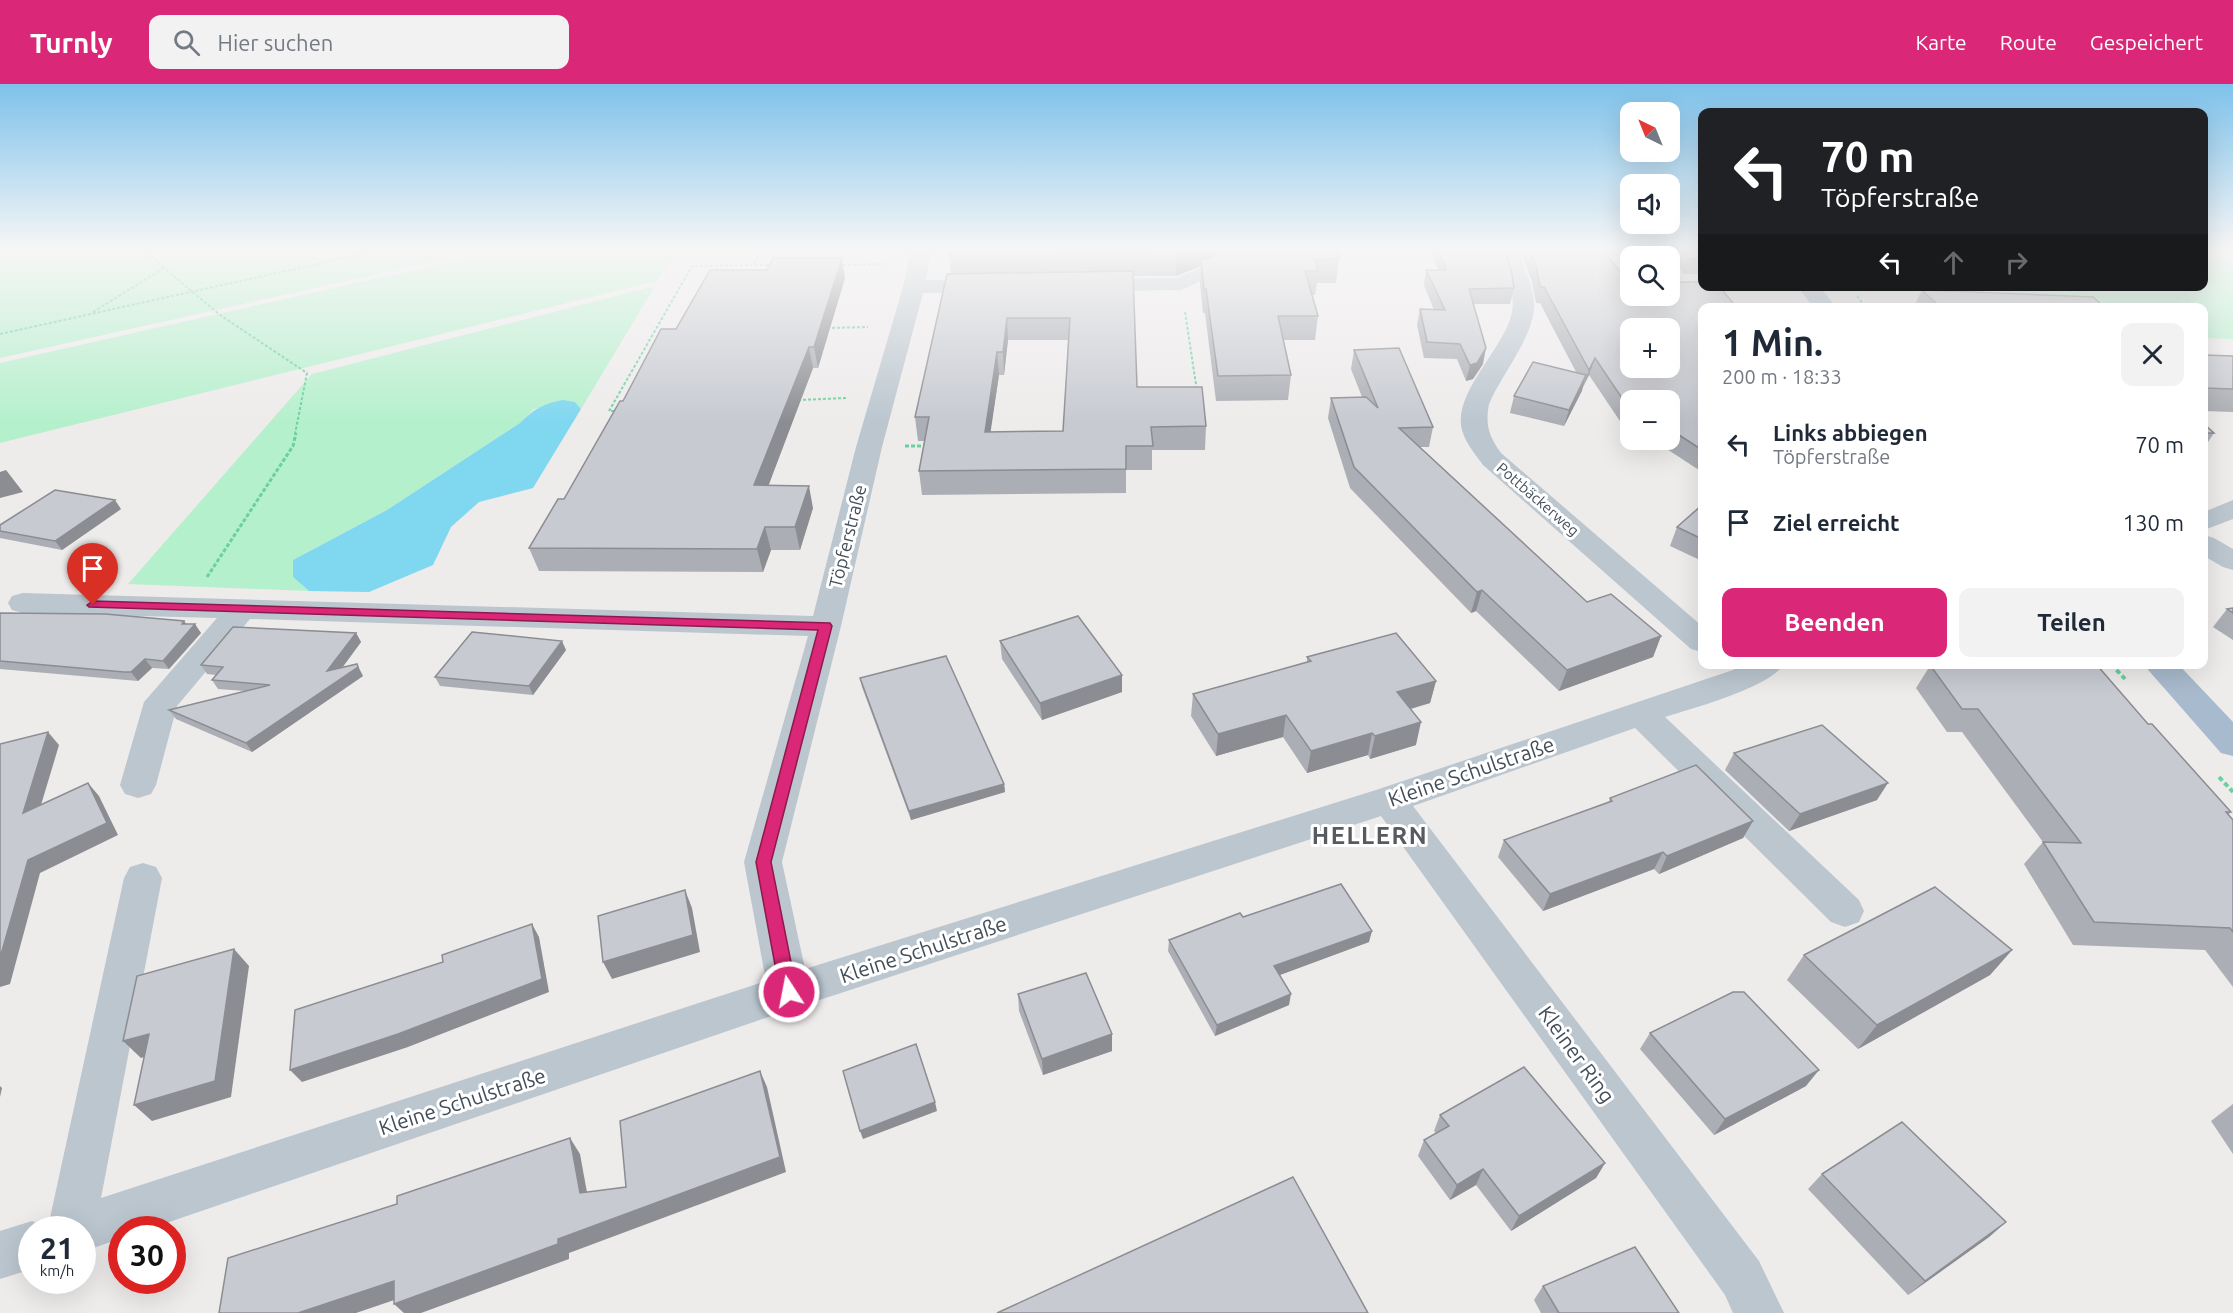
<!DOCTYPE html>
<html lang="de">
<head>
<meta charset="utf-8">
<style>
  :root { --surface:#fff; --page:#f2f2f3; --text:#1f2937; --muted:#747a83; --accent:#db2777 }
  body { margin:0; font-family:Ubuntu,sans-serif; background:var(--page); color:var(--text); height:100vh; display:flex; flex-direction:column; font-size:22px; white-space:nowrap }
  * { box-sizing:border-box; margin:0 }
  p { font-size:20px; color:var(--muted) }
  .icon { flex:none; width:33px; height:33px; fill:none; stroke:currentColor; stroke-width:2; stroke-linecap:round; stroke-linejoin:round }
  .map { position:relative; flex:1; overflow:hidden }
  .panel { position:absolute; left:1698px; top:219px; width:510px; height:366px; display:flex; flex-direction:column; background:var(--surface); border-radius:12px; box-shadow:0 6px 24px #0002 }
  .panel>* { flex:none }
  .guide { position:absolute; left:1698px; top:24px; width:510px; height:183px; border-radius:12px; box-shadow:0 6px 24px #0002; background:#202124; color:#fff; overflow:hidden }
  .needle { width:39px; rotate:317deg }
  .fabs { position:absolute; left:1620px; top:18px; display:grid; gap:12px }
  .fabs a { display:grid; place-items:center; width:60px; height:60px; border-radius:12px; background:var(--surface); box-shadow:0 6px 24px #0002; font-size:30px }
  .speed { position:absolute; left:18px; top:1132px; display:flex; gap:12px; font-size:30px; font-weight:700; text-align:center }
  .speed>* { display:grid; place-content:center; width:78px; height:78px; border-radius:50%; background:var(--surface); box-shadow:0 6px 24px #0002; line-height:1 }
  .speed small { font-size:15px; font-weight:400 }
  .speed .limit { border:9px solid #d22; background:#fff; color:#111 }
  .pin { position:absolute; display:grid; place-items:center; width:51px; height:51px; color:#fff; margin:-62px -26px; border-radius:50% 50% 50% 0; rotate:-45deg; box-shadow:0 0 6px #0007 }
  .pin .icon { rotate:45deg }
  .me { position:absolute; width:66px; margin:-33px; rotate:349deg; stroke-linejoin:round; filter:drop-shadow(0 0 4px #0008) }
  .turn { display:flex; align-items:center; gap:21px; height:126px; padding:0 24px; font-size:27px }
  .turn .icon { width:78px; height:78px; stroke-width:2.5 }
  .turn b { display:block; font-size:42px; line-height:51px }
  .lanes { display:flex; align-items:center; height:57px; padding:0 24px; background:#0003; justify-content:center; gap:30px; direction:ltr }
  .lanes .off { opacity:.35 }
  .round { display:grid; place-items:center; flex:none; width:63px; height:63px; border-radius:12px; background:var(--page) }
  .overview { display:flex; align-items:center; justify-content:space-between; height:102px; padding:0 24px }
  h1 { font-size:36px; font-weight:700; line-height:45px }
  .cta { display:flex; gap:12px; margin-top:auto; padding:12px 24px }
  .cta a { flex:1; height:69px; border-radius:12px; background:var(--accent); color:#fff; font-size:24px; font-weight:700; line-height:69px; text-align:center }
  .cta a+a { background:var(--page); color:var(--text) }
  ul { padding:0; list-style:none }
  li { display:flex; align-items:center; gap:18px; height:78px; padding:0 24px }
  li div { flex:1 }
  li b { display:block; font-size:22px }
  li em { font-style:normal }
  header { display:flex; align-items:center; gap:36px; box-sizing:border-box; height:84px; padding:0 30px; background:var(--accent); color:#fff }
  header strong { font-size:28px }
  nav { display:flex; gap:33px; margin-inline-start:auto; font-size:21px }
  .search { width:420px; height:54px; background:var(--page); display:flex; align-items:center; gap:15px; box-sizing:border-box; padding:0 21px; border-radius:12px; color:var(--muted); font-size:22px }
  .map>svg:first-child { display:block }
</style>
</head>
<body>
<header>
<strong>Turnly</strong>
<div class="search"><svg class="icon" aria-label="search" viewBox="0 0 24 24"><circle cx="10" cy="10" r="6"/><path d="M15 15l6 6"/></svg>Hier suchen</div>
<nav><a>Karte</a><a>Route</a><a>Gespeichert</a></nav>
</header>
<div class="map">
<svg width="2233" height="1229" viewBox="0 0 2233 1229">
  <rect width="100%" height="100%" fill="#eeebeb"/>
  <g fill="#b5f0cc">
    <path d="M0 166H486L0 274Z"/>
    <path d="M504 166H749L747 171 673 173 656 197 0 359V279Z"/>
    <path d="M2204 166H2233V255L2204 254V224L2024 223 2000 203 2204 202Z"/>
    <path d="M655 202 581 325 575 318 534 325 520 339 387 426 293 476V493L309 507 128 500 312 290Z"/>
  </g>
  <path fill="#7fd7f0" d="M563 316 575 318 581 325 533 404 479 418 451 443 433 481 369 508 309 507 293 493V476L387 426 520 339C534 325 544 319 563 316Z"/>
  <g fill="none" stroke-linecap="round" stroke-linejoin="round">
    <g stroke="#6bd09f" stroke-width="2" stroke-dasharray="3 2" stroke-linecap="butt">
      <path d="M143 166 220 231 307 289 295 350"/>
      <path d="M754 180 762 166"/>
      <path d="M838 181 885 180"/>
      <path d="M1857 212 1866 224"/>
      <path d="M93 228 164 184"/>
      <path d="M1185 228 1197 307"/>
      <path d="M827 244 868 243"/>
      <path d="M0 250 381 166"/>
      <path d="M798 316 847 314"/>
      <path d="M619 327H609L692 182 774 181"/>
    </g>
    <g stroke="#6bd09f" stroke-width="3" stroke-dasharray="4 2" stroke-linecap="butt">
      <path d="M905 362H927"/>
      <path d="M207 493 293 362 296 349"/>
    </g>
    <g stroke="#6bd09f" stroke-width="4" stroke-dasharray="5 3" stroke-linecap="butt">
      <path d="M2111 580 2125 595"/>
      <path d="M2219 693 2233 708"/>
    </g>
    <g fill="#bbc6cf" fill-rule="evenodd">
      <path d="M911 166H931L926 196H990L998 197 1001 202 998 207 990 208 923 209 882 363 841 542 782 778 805 885 1376 706 1733 586 1742 580H1784C1769 604 1693 624 1665 633L1859 816 1864 827 1859 838 1845 843 1831 838 1635 644 1413 722 1759 1177 1784 1229H1733L1725 1211 1381 732 789 926 146 1146H122V1154L82 1168V1146H32V1185L0 1195V1147L32 1137 48 1143 124 794 130 783 143 779 156 783 162 794 101 1114 766 897 744 778 808 552 250 535 177 622 156 701 151 710 138 714 125 710 120 701 144 618 217 534 23 529 12 526 8 519 12 512 23 509 813 532 856 363 903 203Z"/>
      <path d="M1498 166H1518C1524 183 1533 201 1534 219 1536 250 1501 291 1489 320 1485 341 1489 352 1501 369L1702 542V568L1691 565 1483 381C1476 371 1467 361 1463 349 1449 311 1505 265 1512 228 1516 208 1504 185 1498 166Z"/>
      <path d="M1212 179 1219 181 1222 185 1219 189 1181 206 1089 207 1081 206 1078 201 1081 196 1089 195 1177 194Z"/>
      <path d="M1921 202H1946L1978 219 1981 224H1949Z"/>
      <path d="M2233 416V435L2204 446V428Z"/>
      <path d="M2204 451 2214 454 2233 465V486L2223 483 2204 472Z"/>
    </g>
    <g fill="#a8bacd" fill-rule="evenodd">
      <path d="M1797 202H1819L1837 224H1814Z"/>
      <path d="M2143 580H2178L2233 638V672L2221 669Z"/>
    </g>
  </g>
  <g fill="#abaeb4" fill-rule="evenodd">
    <path d="M950 166H1336L1339 175 1336 199H1317L1315 211H1312L1318 232 1315 256H1283L1291 291 1288 316 1216 317 1205 229H1203L1200 200 1201 182 1176 192H1133L1137 303 1206 342 1205 366H1152V386H1126V409L922 411 919 387 925 357H918L915 333 951 190 949 170ZM1008 256H1068L1063 347 990 348 999 291H1004Z"/>
    <path d="M1430 166H1505L1514 204 1510 220H1473L1483 280 1473 295 1466 297 1457 275 1424 274 1417 241 1420 225 1434 226 1424 201 1426 186H1438Z"/>
    <path d="M1520 166H1603L1629 199 1702 224V388L1653 356H1670V316H1630V352L1589 291 1583 303V302L1564 342 1510 329 1514 312 1576 288 1540 219H1536L1532 198Z"/>
    <path d="M1667 166H1702V190H1684Z"/>
    <path d="M845 194 818 284H813L768 401 813 424 800 466H771L763 488 539 487 529 464 564 415 623 317Z"/>
    <path d="M1922 206 2105 224H1913Z"/>
    <path d="M1354 266 1433 343 1429 363H1420L1587 518 1661 552 1653 573 1559 607 1476 527 1471 529 1350 404 1328 334 1331 314 1362 313 1351 285Z"/>
    <path d="M2204 271 2233 272V328L2204 327Z"/>
    <path d="M2204 340 2214 349 2204 364Z"/>
    <path d="M1702 421V477L1670 462 1677 443Z"/>
    <path d="M121 425 62 466 0 454V441Z"/>
    <path d="M2233 524V556L2213 543 2227 525Z"/>
    <path d="M0 529 184 537 186 540 201 549 169 585 152 584 138 597 0 585Z"/>
    <path d="M356 549 361 558 342 584 363 592 252 668 176 635 169 626 245 607 218 605 212 596 216 591 207 590 201 581Z"/>
    <path d="M1000 557 1122 591V608L1042 636 1002 575Z"/>
    <path d="M566 566 533 611 440 602 435 593Z"/>
    <path d="M1307 573 1436 597 1430 619 1411 625 1416 661 1370 675 1368 671 1307 689 1283 653 1216 672 1191 632 1193 610 1307 578Z"/>
    <path d="M1925 580H2096L2148 640 2231 728 2228 731 2233 736V903L2205 866 2073 861 2024 780 2043 758 1962 648H1947L1916 604 1928 585Z"/>
    <path d="M860 594 1004 700 1005 708 911 736 862 603Z"/>
    <path d="M1734 669 1877 716 1789 747 1725 686Z"/>
    <path d="M1610 714 1753 737 1743 754 1659 790 1654 785 1543 827 1498 773 1504 756 1609 718Z"/>
    <path d="M1243 833 1369 858 1279 891 1289 921 1215 952 1168 867 1169 856Z"/>
    <path d="M2012 866 1990 891 1858 965 1787 896 1804 871Z"/>
    <path d="M1018 910 1112 950V967L1043 991 1019 927Z"/>
    <path d="M1650 949 1806 1002 1714 1051 1640 965Z"/>
    <path d="M2233 1020V1070L2211 1037Z"/>
    <path d="M1440 1031 1605 1079 1596 1094 1511 1147 1476 1101 1450 1116 1418 1072 1424 1056 1436 1049 1434 1047Z"/>
    <path d="M1822 1090 2006 1138 1989 1153 1908 1211 1808 1105Z"/>
    <path d="M1543 1202 1679 1229H1541L1534 1216Z"/>
  </g>
  <g fill="#8b8d92">
    <path d="M1184 166H1213V177H1201V182L1176 192 1177 169Z"/>
    <path d="M842 174 845 194 818 284 814 263Z"/>
    <path d="M1007 234 1008 256 1004 291 1003 268Z"/>
    <path d="M809 263 813 284 760 424 754 401Z"/>
    <path d="M1486 264 1483 280 1473 295 1466 297 1470 281Z"/>
    <path d="M997 268 999 291 987 372 985 348Z"/>
    <path d="M1595 274 1589 291 1583 303 1589 286Z"/>
    <path d="M1586 291 1582 307 1564 342 1569 326Z"/>
    <path d="M6 386 23 408 0 414V388Z"/>
    <path d="M809 402 813 424 800 466 795 443Z"/>
    <path d="M115 416 121 425 62 466 55 457Z"/>
    <path d="M765 443 771 466 763 488 757 465Z"/>
    <path d="M1482 506 1476 527 1471 529 1477 508Z"/>
    <path d="M184 537 190 545 195 540 201 549 169 585 163 577 182 540Z"/>
    <path d="M356 549 361 558 333 596 327 587Z"/>
    <path d="M1661 552 1653 573 1559 607 1567 586Z"/>
    <path d="M562 557 566 566 533 611 529 602Z"/>
    <path d="M145 575 152 584 138 597 131 588Z"/>
    <path d="M357 580 363 592 252 668 246 659Z"/>
    <path d="M1122 591V608L1042 636 1040 619Z"/>
    <path d="M1436 597 1430 619 1392 630 1397 608Z"/>
    <path d="M1286 631 1283 653 1216 672 1218 650Z"/>
    <path d="M1421 638 1416 661 1370 675 1375 652Z"/>
    <path d="M48 648 59 661 35 741 23 729Z"/>
    <path d="M1372 649 1368 671 1307 689 1311 667Z"/>
    <path d="M88 699 99 712 118 751 40 789 10 900 0 903V874L28 776Z"/>
    <path d="M1888 699 1877 716 1789 747 1800 730Z"/>
    <path d="M1004 700 1005 708 911 736 909 727Z"/>
    <path d="M1753 737 1743 754 1659 790 1667 772Z"/>
    <path d="M1663 768 1654 785 1543 827 1550 810Z"/>
    <path d="M685 806 692 824 700 868 612 895 603 878Z"/>
    <path d="M532 840 539 853 549 908 408 963 302 998 290 986Z"/>
    <path d="M1372 847 1369 858 1272 894 1274 882Z"/>
    <path d="M234 865 249 882 231 1013 152 1037 134 1021Z"/>
    <path d="M2012 866 1990 891 1858 965 1877 941Z"/>
    <path d="M1291 910 1289 921 1215 952 1217 941Z"/>
    <path d="M149 950 166 967 141 974 123 957Z"/>
    <path d="M1112 950V967L1043 991 1042 975Z"/>
    <path d="M1819 986 1806 1002 1714 1051 1725 1035Z"/>
    <path d="M760 987 767 1003 786 1088 569 1169V1175L421 1229H404L394 1220 558 1155 780 1073Z"/>
    <path d="M0 1002 2 1004 0 1013Z"/>
    <path d="M935 1018 937 1027 863 1055 860 1047Z"/>
    <path d="M570 1054 580 1070 590 1125 580 1109Z"/>
    <path d="M1605 1079 1596 1094 1511 1147 1519 1132Z"/>
    <path d="M1483 1085 1476 1101 1450 1116 1457 1101Z"/>
    <path d="M2006 1138 1989 1153 1908 1211 1925 1197Z"/>
    <path d="M394 1197 409 1211 356 1229H298Z"/>
  </g>
  <g fill="#c7cad1" stroke="#8b8d92" stroke-width="1.5" fill-rule="evenodd">
    <path d="M950 166H1184L1177 169 949 170Z"/>
    <path d="M1223 166H1336L1339 175 1315 176 1318 187H1305L1318 232H1278L1291 291 1218 292 1206 205H1204L1201 177 1221 168Z"/>
    <path d="M1438 166H1505L1512 190 1514 204 1469 205 1486 264 1477 279 1470 281 1460 260 1427 258 1420 225 1445 226 1426 186H1446Z"/>
    <path d="M1530 166H1603L1629 199H1630V212H1670V198H1702V202H1719L1737 224H1702V366L1670 345V316H1630V326L1595 274 1589 286 1544 203H1540L1536 182ZM1630 244H1670V284H1630Z"/>
    <path d="M1682 166H1702V175H1689Z"/>
    <path d="M773 174H842L814 263H809L754 401 809 402 795 443H765L757 465 529 464 558 415H564L620 317H623L661 245H676L710 186H767Z"/>
    <path d="M1133 187 1137 303H1202L1206 342 1151 343 1153 362H1126V385L919 387 929 333H915L947 190ZM1007 234H1070L1063 347 985 348 997 268H1003Z"/>
    <path d="M1922 206 2093 213 2105 224H1941Z"/>
    <path d="M1399 264 1433 343 1399 344 1587 518 1611 510 1661 552 1567 586 1482 506 1477 508 1354 383 1331 314 1366 313 1378 324 1354 266Z"/>
    <path d="M2204 271 2233 272V305L2204 304Z"/>
    <path d="M1533 278 1586 291 1569 326 1514 312Z"/>
    <path d="M2204 340 2214 349H2204Z"/>
    <path d="M55 406 115 416 55 457 0 447V441Z"/>
    <path d="M1702 421V455L1677 443Z"/>
    <path d="M2233 524V529L2227 525Z"/>
    <path d="M0 529 105 530 184 537 182 540H195L163 577 145 575 131 588H124L0 577Z"/>
    <path d="M1078 532 1122 591 1040 619 1000 557Z"/>
    <path d="M233 543 356 549 327 587 357 580 358 583 246 659 169 626 270 601 212 596 223 583 201 581Z"/>
    <path d="M472 548 562 557 529 602 435 593Z"/>
    <path d="M1396 549 1436 597 1397 608 1421 638 1375 652 1372 649 1311 667 1286 631 1218 650 1193 610 1311 577 1307 573Z"/>
    <path d="M946 572 1004 700 909 727 860 594Z"/>
    <path d="M2096 580 2148 640H2152L2231 728H2226L2233 736V848L2230 844 2094 838 2043 758 2081 759 1978 625H1962L1930 581Z"/>
    <path d="M1822 641 1888 699 1800 730 1734 669Z"/>
    <path d="M48 648 23 729 88 699 107 739 28 776 0 874V660Z"/>
    <path d="M1696 681 1753 737 1667 772 1663 768 1550 810 1504 756 1612 717 1610 714Z"/>
    <path d="M1341 800 1372 847 1274 882 1291 910 1217 941 1169 856 1240 829 1243 833Z"/>
    <path d="M1935 803 2012 866 1877 941 1804 871Z"/>
    <path d="M685 806 693 851 603 878 598 832Z"/>
    <path d="M532 840 542 895 398 950 290 986 295 926 443 878 442 871Z"/>
    <path d="M234 865 215 997 134 1021 149 950 123 957 137 892Z"/>
    <path d="M1086 889 1112 950 1042 975 1018 910Z"/>
    <path d="M1733 908H1744L1819 986 1725 1035 1650 949Z"/>
    <path d="M916 960 935 1018 860 1047 843 987Z"/>
    <path d="M1524 983 1605 1079 1519 1132 1483 1085 1457 1101 1424 1056 1449 1042 1440 1031Z"/>
    <path d="M760 987 780 1073 558 1155V1160L394 1220V1197L298 1229H219L228 1174 397 1120V1112L570 1054 580 1109 626 1103 620 1037Z"/>
    <path d="M1902 1038 2006 1138 1925 1197 1822 1090Z"/>
    <path d="M1293 1093 1368 1229H997Z"/>
    <path d="M1635 1163 1679 1229H1559L1543 1202Z"/>
  </g>
  <linearGradient id="sky" x2="0" y2="1"><stop stop-color="#7ec2eb"/><stop offset="0.49" stop-color="#f7f6f6"/><stop offset="1" stop-color="#f7f6f6" stop-opacity="0"/></linearGradient>
  <rect width="2233" height="338" fill="url(#sky)"/>
  <path fill="#db2777" stroke="#8e194d" stroke-width="1.5" d="M93 517 830 539 832 542 771 778 797 908 795 914 789 916 783 914 780 908 756 778 818 546 89 523 87 521Z"/>
  <g text-anchor="middle" dominant-baseline="central" stroke-width="6" stroke-linejoin="round" paint-order="stroke">
    <g font-size="15" fill="#434e59" stroke="#fff">
      <text transform="translate(1538 415) rotate(41)">Pottbäckerweg</text>
    </g>
    <g font-size="18" fill="#434e59" stroke="#fff">
      <text transform="translate(847 452) rotate(-76)">Töpferstraße</text>
    </g>
    <g font-size="21" fill="#434e59" stroke="#fff">
      <text transform="translate(1471 687) rotate(-19)">Kleine Schulstraße</text>
      <text transform="translate(923 865) rotate(-18)">Kleine Schulstraße</text>
      <text transform="translate(1577 970) rotate(54)">Kleiner Ring</text>
      <text transform="translate(462 1017) rotate(-18)">Kleine Schulstraße</text>
    </g>
    <g font-size="24" font-weight="bold" letter-spacing="1.5" fill="#575b60" stroke="#fff">
      <text x="1370" y="751">HELLERN</text>
    </g>
  </g>
</svg>
<div class="fabs">
<a><svg class="needle" viewBox="-14 -14 28 28"><path d="M0-13l5 13h-10z" fill="#e53935"/><path d="M0 13l5-13h-10z" fill="#747a83"/></svg></a>
<a><svg class="icon" aria-label="sound" viewBox="0 0 24 24"><path d="M4 9h4l5-4v14l-5-4H4zM17 9q2 3 0 6"/></svg></a>
<a><svg class="icon" aria-label="search" viewBox="0 0 24 24"><circle cx="10" cy="10" r="6"/><path d="M15 15l6 6"/></svg></a>
<a>+</a>
<a>−</a>
</div>
<div class="speed"><div>21<small>km/h</small></div><div class="limit">30</div></div>
<div class="pin" style="left:93px;top:521px;background:#d93025"><svg class="icon" aria-label="arrive" viewBox="0 0 24 24"><path d="M6 21V4h12l-3 4 3 4H6"/></svg></div>
<svg class="me" style="left:789px;top:908px" viewBox="-20 -20 40 40"><circle r="17" fill="#db2777" stroke="#fff" stroke-width="3"/><path d="M0-11L8 9 0 5-8 9z" fill="#fff"/></svg>
<div class="guide">
<div class="turn"><svg class="icon" aria-label="left" viewBox="0 0 24 24"><path d="M17 20v-9H6M10 6l-5 5 5 5"/></svg><div><b>70 m</b>Töpferstraße</div></div>
<div class="lanes"><svg class="icon" aria-label="left" viewBox="0 0 24 24"><path d="M17 20v-9H6M10 6l-5 5 5 5"/></svg><svg class="icon off" aria-label="ahead" viewBox="0 0 24 24"><path d="M12 20V5M6 11l6-6 6 6"/></svg><svg class="icon off" aria-label="right" viewBox="0 0 24 24"><path d="M7 20v-9h11M14 6l5 5-5 5"/></svg></div>
</div>
<section class="panel">
<div class="overview"><div><h1>1 Min.</h1><p>200 m · 18:33</p></div><a class="round"><svg class="icon" aria-label="close" viewBox="0 0 24 24"><path d="M6 6l12 12M18 6L6 18"/></svg></a></div>
<ul>
<li><svg class="icon" aria-label="left" viewBox="0 0 24 24"><path d="M17 20v-9H6M10 6l-5 5 5 5"/></svg><div><b>Links abbiegen</b><p>Töpferstraße</p></div><em>70 m</em></li>
<li><svg class="icon" aria-label="arrive" viewBox="0 0 24 24"><path d="M6 21V4h12l-3 4 3 4H6"/></svg><div><b>Ziel erreicht</b></div><em>130 m</em></li>
</ul>
<div class="cta"><a>Beenden</a><a>Teilen</a></div>
</section>
</div>
</body>
</html>
